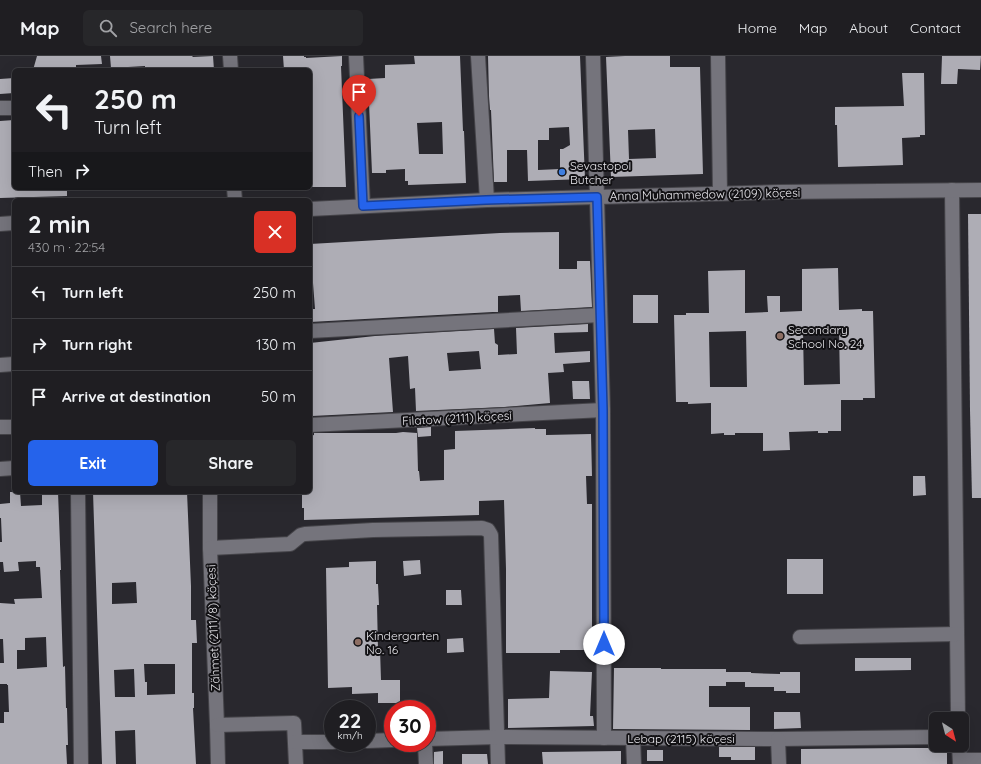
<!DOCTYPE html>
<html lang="en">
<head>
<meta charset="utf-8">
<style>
  :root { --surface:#1f1e22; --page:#27272a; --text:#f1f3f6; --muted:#a1a2a5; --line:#3c3c40; --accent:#2563eb }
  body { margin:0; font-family:Quicksand,sans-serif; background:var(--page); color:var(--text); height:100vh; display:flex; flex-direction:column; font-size:15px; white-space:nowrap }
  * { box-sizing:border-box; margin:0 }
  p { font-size:13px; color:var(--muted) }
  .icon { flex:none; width:22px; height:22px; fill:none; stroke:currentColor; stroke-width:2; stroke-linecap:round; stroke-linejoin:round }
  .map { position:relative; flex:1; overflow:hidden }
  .sheet { position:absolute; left:12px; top:142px; width:300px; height:296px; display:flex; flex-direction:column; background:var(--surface); border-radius:6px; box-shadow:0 4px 16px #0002,0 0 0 1px var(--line) }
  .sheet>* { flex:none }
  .hud { position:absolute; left:12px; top:12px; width:300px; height:122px; border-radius:6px; box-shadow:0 4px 16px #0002,0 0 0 1px var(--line); background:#1f1e22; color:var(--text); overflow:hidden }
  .needle { width:26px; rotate:144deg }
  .controls { position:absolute; left:929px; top:656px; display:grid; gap:8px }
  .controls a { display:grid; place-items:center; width:40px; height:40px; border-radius:6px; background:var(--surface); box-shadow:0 4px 16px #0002,0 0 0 1px var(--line); font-size:20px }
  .speed { position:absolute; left:324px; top:644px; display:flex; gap:8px; font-size:20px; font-weight:700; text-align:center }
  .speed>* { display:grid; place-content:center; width:52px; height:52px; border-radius:50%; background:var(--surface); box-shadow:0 4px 16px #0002,0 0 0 1px var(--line); line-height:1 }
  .speed small { font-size:10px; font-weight:400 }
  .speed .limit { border:6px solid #d22; background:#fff; color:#111 }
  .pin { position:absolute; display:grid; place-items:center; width:34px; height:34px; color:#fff; margin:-41px -17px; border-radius:50% 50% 50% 0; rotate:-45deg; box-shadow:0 0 4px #0007 }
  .pin .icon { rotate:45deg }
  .me { position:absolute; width:44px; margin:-22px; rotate:0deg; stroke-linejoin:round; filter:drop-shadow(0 0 3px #0008) }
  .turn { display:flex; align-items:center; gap:14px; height:84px; padding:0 16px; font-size:18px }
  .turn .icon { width:52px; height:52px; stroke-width:2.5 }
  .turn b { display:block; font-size:28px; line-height:34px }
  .then { display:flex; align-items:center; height:38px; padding:0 16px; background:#0003; gap:8px; font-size:15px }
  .round { display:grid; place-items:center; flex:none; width:42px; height:42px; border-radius:6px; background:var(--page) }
  .headline { display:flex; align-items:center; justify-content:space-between; height:68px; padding:0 16px }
  h1 { font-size:24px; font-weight:800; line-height:30px }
  .cta { display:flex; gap:8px; margin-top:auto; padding:8px 16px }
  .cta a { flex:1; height:46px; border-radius:6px; background:var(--accent); color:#fff; font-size:16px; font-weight:800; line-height:46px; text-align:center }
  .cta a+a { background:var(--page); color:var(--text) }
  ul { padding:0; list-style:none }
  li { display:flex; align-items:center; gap:12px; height:52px; padding:0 16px; border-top:1px solid var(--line) }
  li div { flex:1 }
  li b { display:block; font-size:15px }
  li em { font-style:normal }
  header { display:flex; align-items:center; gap:24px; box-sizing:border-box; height:56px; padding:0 20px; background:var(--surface); border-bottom:1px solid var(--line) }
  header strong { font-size:19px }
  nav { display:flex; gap:22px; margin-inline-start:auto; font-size:14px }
  .search { width:280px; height:36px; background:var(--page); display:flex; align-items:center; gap:10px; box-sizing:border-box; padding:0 14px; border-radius:6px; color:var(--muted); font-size:15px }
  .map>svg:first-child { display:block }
</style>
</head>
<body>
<header>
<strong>Map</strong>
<div class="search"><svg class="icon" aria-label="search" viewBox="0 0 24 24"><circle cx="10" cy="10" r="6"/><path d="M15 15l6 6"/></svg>Search here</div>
<nav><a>Home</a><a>Map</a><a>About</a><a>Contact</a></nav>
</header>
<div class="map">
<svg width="981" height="708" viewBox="0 0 981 708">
  <rect width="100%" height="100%" fill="#29282e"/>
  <g fill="#aeadb5" fill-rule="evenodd">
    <path d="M37 0H101L102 8 76 9V14H33Z"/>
    <path d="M110 0H192L193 1 213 0 214 14H145V10L111 12Z"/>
    <path d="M283 0H304V1H306V2L342 0V10H341L346 131H310V14H284Z"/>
    <path d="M414 0H460L463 75H464L466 127 408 129V125H405V113L386 114V117H372L368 23 385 22V9L415 8ZM442 66 443 98H419L417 67Z"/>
    <path d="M488 0H580L585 123 528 125 527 94H507V126H494L491 54H490L489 40ZM569 71 570 89 563 93H560V113L538 114V84H549V72Z"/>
    <path d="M625 0H670V11H700L703 118 611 121 606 1ZM655 73 656 102 629 103 628 74Z"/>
    <path d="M942 0H981L980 14 958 13 957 28H941Z"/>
    <path d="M902 17H924L925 79H920V81L902 82 903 109 838 111 837 69H835V51L904 50Z"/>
    <path d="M14 22V37L0 38V23Z"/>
    <path d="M14 64V132H67V140L0 142V65Z"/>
    <path d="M968 158H981V442H972L970 354Z"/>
    <path d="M559 176V213H577V205H590L592 251 521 255 520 239 498 240V256H493L310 266V253H315L313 227H310V188L500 177Z"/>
    <path d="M838 212 839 254 862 253V255H873L875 342H863V344H841V375H828V377H818V375L789 376 790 394 763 395V377H735V379H724V377L711 378V347L688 348V346H676L674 259H686V257H709L708 215 745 214V257L768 256 767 240H780V256L802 255V213ZM839 273 840 328 804 329 803 274ZM746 275 747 331H710L709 276Z"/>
    <rect x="633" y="239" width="25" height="28"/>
    <path d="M588 268V276L554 277 555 297 590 295V306L563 308 564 316 548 317 550 347 504 351 416 355 415 332 410 333 408 300 389 302 393 356 312 360 310 337V287L375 280 494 273 495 287 498 289V299L517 298 516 272ZM479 295 481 313 449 315 447 297Z"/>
    <path d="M572 325H589L590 343H573Z"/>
    <path d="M431 371V380L418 381 417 372Z"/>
    <path d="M535 372V373H546V379L591 378 592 420H586L587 448H592V594H560V597H506V513L504 444 479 445V459L304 464V452H302V436H310V380L314 379V377H396L403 376 417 377 418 415H419L420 425 444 424V394L455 393V375Z"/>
    <path d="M913 420H925L926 439 913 440Z"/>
    <path d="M10 436H20L21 450 42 449V436H58L61 514H60L63 611 65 610 66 652H67L68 689H66L67 708H0V667H4V656H9L8 629H7V628H0V607H4L3 583H0V547L15 548 14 543 42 542 40 511H36V505L18 506 19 515 4 516 3 506H0V486H2L1 462H0V448L10 447ZM46 581 47 611 17 613V594H25V582Z"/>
    <path d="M93 436H187L191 530V564H196L197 587H192V637H194V652H193L196 708H136L135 674 115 675 116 708H102ZM136 526 137 547 112 548V527ZM144 608H175V638L147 639V626H145ZM134 613 135 641H115L114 614Z"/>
    <rect x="787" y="503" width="36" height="35"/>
    <path d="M420 504 421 518 404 520 403 505Z"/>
    <path d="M376 505V528H378L379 549H377L378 593H380L381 624H400V647H378V637L352 638V631L328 632 326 512 349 511V506Z"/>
    <path d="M446 534H461L462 549H446Z"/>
    <path d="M463 582 464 596 447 597V583Z"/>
    <path d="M855 602H911V614L855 615Z"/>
    <path d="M614 612H661V613H726V616H751V617L780 618V616H800V637H786V635H774V631H745V626H726V630H709V651H750V674L613 673Z"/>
    <path d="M550 615 592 616 590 660H593L594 670 508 672V643L549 642Z"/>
    <path d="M774 656H800L801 672 774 673Z"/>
    <path d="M719 691H755V704H731V701H719Z"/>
    <path d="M904 692H947V708H801V693Z"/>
    <rect x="647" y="694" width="16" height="11"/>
    <path d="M443 695V708H434V696Z"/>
    <path d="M621 695V708H543L542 696Z"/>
    <path d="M462 698H487L488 708H462Z"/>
  </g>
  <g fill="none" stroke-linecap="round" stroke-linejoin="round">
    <defs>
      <g id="minor">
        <path d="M230 0 231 14"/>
        <path d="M356 0 363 150"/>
        <path d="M478 0 487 144"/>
        <path d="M593 0 603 354 604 682"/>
        <path d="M718 0 720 137"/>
        <path d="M0 52H14"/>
        <path d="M234 132 235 144"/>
        <path d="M952 134 958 663"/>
        <path d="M310 153 487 144 597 141 778 136 981 134"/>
        <path d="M0 168 14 167"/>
        <path d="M310 275 600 259"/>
        <path d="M0 309 14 308"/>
        <path d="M310 369 603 354"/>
        <path d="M0 371H14"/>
        <path d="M0 413 14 412"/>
        <path d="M78 436 81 708"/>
        <path d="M210 436V492L217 669 218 708"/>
        <path d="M210 492 290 488 301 479 305 478 373 474 482 472 488 474 491 479 498 708"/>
        <path d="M800 581 957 578"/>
        <path d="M217 669 294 667 296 708"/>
        <path d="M633 682 634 708"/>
        <path d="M427 683 497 681 778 683 936 681"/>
        <path d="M778 683 779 708"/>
        <path d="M367 685 393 684"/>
        <path d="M296 686H333"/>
        <path d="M425 687 426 708"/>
        <path d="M959 689 960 708"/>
        <path d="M960 704H981"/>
      </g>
    </defs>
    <use href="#minor" stroke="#454449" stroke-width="16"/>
    <use href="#minor" stroke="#75747c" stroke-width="14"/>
  </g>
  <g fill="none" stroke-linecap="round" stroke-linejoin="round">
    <defs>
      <path id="route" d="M359 60 363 150 486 144 597 141 603 354 604 588"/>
    </defs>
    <use href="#route" stroke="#184099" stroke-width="10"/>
    <use href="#route" stroke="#2563eb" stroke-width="7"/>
  </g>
  <circle fill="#3f7fe0" stroke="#121114" stroke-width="1.5" cx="562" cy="116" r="4"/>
  <g fill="#8d6e63" stroke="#121114" stroke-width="1.5">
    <circle cx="780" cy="280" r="4"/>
    <circle cx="358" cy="586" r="4"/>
  </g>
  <g text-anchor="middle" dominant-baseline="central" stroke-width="4" stroke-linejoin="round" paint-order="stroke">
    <g font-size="12" fill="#e8e7ec" stroke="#121114" text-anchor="start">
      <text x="570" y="109">Sevastopol<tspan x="570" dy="14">Butcher</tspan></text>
      <text x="788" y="273">Secondary<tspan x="788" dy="14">School No. 24</tspan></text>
      <text x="366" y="579">Kindergarten<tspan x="366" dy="14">No. 16</tspan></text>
    </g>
    <g font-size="12" fill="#e8e7ec" stroke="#121114">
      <text transform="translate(705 138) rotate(-1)">Anna Muhammedow (2109) köçesi</text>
      <text transform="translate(457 362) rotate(-3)">Filatow (2111) köçesi</text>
      <text transform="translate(213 572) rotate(-92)">Zähmet (2111/8) köçesi</text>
      <text x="681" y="682">Lebap (2115) köçesi</text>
    </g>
  </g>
</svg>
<div class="controls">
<a><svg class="needle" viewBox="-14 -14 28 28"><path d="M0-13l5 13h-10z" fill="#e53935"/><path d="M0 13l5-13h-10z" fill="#a1a2a5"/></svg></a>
</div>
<div class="speed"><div>22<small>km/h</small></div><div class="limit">30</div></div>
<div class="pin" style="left:359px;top:60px;background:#d93025"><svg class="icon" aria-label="arrive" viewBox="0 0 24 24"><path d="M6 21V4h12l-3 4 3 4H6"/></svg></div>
<svg class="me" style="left:604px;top:588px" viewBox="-20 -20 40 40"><circle r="19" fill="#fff"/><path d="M0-13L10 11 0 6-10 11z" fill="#2563eb"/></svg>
<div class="hud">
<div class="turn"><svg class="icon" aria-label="left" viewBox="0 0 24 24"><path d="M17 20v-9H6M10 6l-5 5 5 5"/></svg><div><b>250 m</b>Turn left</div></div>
<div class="then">Then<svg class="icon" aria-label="right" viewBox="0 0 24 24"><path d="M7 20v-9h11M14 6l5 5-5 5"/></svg></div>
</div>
<section class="sheet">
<div class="headline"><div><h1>2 min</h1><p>430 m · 22:54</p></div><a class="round" style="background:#d93025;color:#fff"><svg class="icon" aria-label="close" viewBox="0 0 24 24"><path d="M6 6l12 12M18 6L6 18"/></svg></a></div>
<ul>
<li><svg class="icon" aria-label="left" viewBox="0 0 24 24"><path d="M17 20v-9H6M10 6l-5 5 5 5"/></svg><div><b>Turn left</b></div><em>250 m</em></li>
<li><svg class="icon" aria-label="right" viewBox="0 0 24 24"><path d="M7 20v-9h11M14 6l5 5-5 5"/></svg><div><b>Turn right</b></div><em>130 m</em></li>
<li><svg class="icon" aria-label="arrive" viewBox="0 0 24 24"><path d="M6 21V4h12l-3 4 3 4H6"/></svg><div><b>Arrive at destination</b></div><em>50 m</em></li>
</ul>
<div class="cta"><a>Exit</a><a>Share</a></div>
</section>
</div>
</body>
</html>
